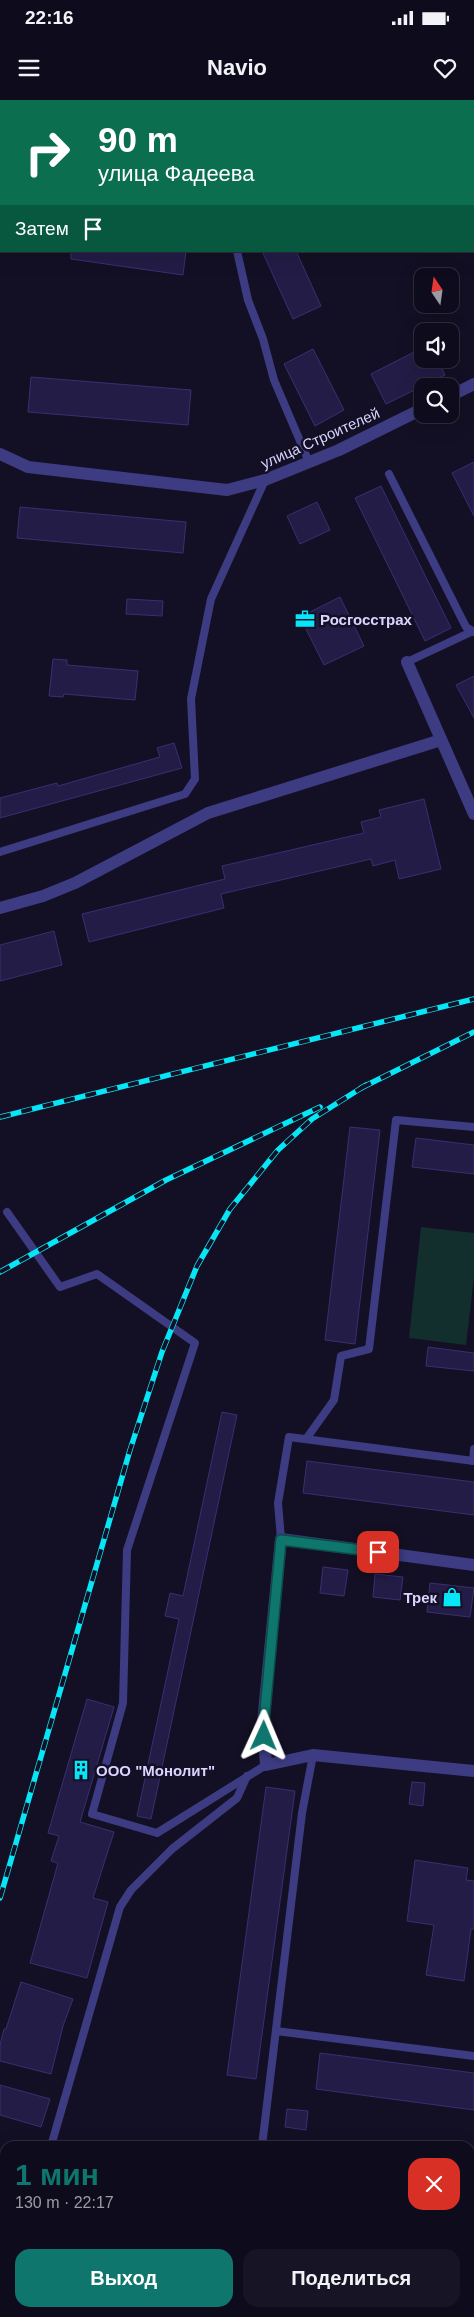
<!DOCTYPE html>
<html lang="ru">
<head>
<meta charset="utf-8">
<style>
  :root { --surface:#0e0c1c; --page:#171525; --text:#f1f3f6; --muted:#9b9ba3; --line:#2e2c3b; --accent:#0f766e }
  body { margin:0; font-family:Helvetica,sans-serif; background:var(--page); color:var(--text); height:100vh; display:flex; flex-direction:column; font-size:19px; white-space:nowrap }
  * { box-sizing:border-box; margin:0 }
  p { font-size:16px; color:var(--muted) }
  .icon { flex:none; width:28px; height:28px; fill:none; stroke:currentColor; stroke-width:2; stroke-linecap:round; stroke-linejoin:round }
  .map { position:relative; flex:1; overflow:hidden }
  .details { position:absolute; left:0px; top:2041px; width:475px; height:176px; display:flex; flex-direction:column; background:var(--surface); border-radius:15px 15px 0 0; box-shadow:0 5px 20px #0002,0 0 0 1px var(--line) }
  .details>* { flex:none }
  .banner { position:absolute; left:0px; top:0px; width:475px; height:152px; box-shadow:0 5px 20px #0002,0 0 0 1px var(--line); background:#0b6e4f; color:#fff; overflow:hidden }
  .needle { width:32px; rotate:347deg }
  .tools { position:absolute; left:414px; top:168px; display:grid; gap:10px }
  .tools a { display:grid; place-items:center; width:45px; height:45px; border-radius:10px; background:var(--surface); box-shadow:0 5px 20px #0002,0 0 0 1px var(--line); font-size:25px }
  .pin { position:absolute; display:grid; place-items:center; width:42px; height:42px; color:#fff; margin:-21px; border-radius:10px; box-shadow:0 2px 8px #0006 }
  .me { position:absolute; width:55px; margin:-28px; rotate:1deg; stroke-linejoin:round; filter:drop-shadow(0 0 4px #0008) }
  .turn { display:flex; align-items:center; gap:18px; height:105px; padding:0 15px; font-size:22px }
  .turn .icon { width:65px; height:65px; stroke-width:2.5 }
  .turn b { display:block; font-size:35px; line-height:42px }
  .then { display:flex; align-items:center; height:48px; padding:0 15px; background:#0003; gap:10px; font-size:19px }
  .round { display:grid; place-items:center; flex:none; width:52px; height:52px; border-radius:15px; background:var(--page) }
  .overview { display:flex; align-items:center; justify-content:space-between; height:85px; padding:0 15px }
  h1 { font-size:30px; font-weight:700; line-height:38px; color:var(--accent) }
  .primary-button { display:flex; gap:10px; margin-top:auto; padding:10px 15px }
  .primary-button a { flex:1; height:58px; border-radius:15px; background:var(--accent); color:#fff; font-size:20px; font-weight:700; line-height:58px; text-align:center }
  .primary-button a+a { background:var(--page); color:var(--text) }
  .status { display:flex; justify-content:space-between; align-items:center; height:35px; padding:0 25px; background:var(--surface); direction:ltr }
  .status svg { height:14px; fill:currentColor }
  header { display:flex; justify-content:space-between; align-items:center; height:65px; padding:0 15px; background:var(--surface); font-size:22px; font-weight:700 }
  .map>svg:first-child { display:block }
</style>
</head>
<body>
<div class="status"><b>22:16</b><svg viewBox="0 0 49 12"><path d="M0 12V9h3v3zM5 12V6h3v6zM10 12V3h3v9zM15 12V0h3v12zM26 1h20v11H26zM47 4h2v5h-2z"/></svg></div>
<header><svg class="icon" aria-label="menu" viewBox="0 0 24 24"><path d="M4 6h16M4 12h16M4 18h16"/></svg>Navio<svg class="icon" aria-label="heart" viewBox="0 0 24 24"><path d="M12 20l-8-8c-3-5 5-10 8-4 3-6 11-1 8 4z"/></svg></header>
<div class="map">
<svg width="474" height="2217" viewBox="0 0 474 2217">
  <rect width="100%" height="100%" fill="#131025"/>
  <path fill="#132f2d" d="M421 1127 474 1133V1177L466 1245 409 1238Z"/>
  <g fill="#231c46" stroke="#3a2f71">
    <path d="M71 151H186L183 175 71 159Z"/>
    <path d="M262 151H296L321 206 293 219Z"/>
    <path d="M422 248V259H437L445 275 386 304 371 274Z"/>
    <path d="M313 249 344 310 315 326 284 264Z"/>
    <path d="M31 277 191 290 188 325 28 312Z"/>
    <path d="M474 362V416L452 373Z"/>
    <path d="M381 386 451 528 425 541 355 398Z"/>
    <path d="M317 402 330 430 300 444 287 416Z"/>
    <path d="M20 407 186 422 183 453 17 438Z"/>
    <path d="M340 497 364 546 324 565 300 517Z"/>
    <path d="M127 499 163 501 162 516 126 514Z"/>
    <path d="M53 559 67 560V565L138 571 135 600 64 594 63 597 49 596Z"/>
    <path d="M474 576V618L456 585Z"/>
    <path d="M174 643 182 668 0 718V698L57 683 58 686 160 657 157 648Z"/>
    <path d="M424 699 441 769 399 779 395 760 373 766 371 759 221 794 224 808 89 842 82 814 225 779 222 766 364 733 361 722 381 717 379 710Z"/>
    <path d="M54 831 62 865 0 881V845Z"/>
    <path d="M350 1027 380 1030 355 1244 325 1240Z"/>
    <path d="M416 1038 474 1045V1074L412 1067Z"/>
    <path d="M428 1247 474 1253V1271L426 1266Z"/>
    <path d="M222 1312 237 1315 151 1719 137 1716 179 1519 165 1516 170 1493 183 1496Z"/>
    <path d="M307 1361 474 1382V1415L303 1393Z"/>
    <path d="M323 1467 348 1470 344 1496 320 1493Z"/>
    <path d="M375 1474 403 1477 400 1500 373 1497Z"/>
    <path d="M430 1483 474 1488 470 1517 427 1512Z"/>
    <path d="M87 1599 114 1607 80 1722 114 1732 93 1798 108 1802 87 1878 30 1863 58 1763 51 1761 59 1736 48 1733Z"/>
    <path d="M412 1682 425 1683 423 1706 409 1704Z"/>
    <path d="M266 1687 295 1691 256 1979 227 1975Z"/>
    <path d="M415 1760 468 1768 466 1780 474 1781V1829H471L464 1881 426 1875 434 1825 407 1821Z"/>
    <path d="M21 1882 73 1899 63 1926 51 1974 0 1961V1945L4 1929H6Z"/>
    <path d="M320 1953 474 1973V2010L316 1989Z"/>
    <path d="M0 1985 50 1999 41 2027 0 2015Z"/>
    <path d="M287 2009 308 2011 306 2030 285 2027Z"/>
  </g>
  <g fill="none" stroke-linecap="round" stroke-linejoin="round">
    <g stroke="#3d3c83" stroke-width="8">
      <path d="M106 0V1"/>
      <path d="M312 1 315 0"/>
      <path d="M452 1 455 0"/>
      <path d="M237 151 248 200 263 239 274 280 309 362"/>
      <path d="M389 374 466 527 474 532"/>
      <path d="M407 562 473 531"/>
      <path d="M0 752 185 694 195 679 191 599 211 499 265 380"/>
      <path d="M7 1112 60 1187 97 1174 195 1243 127 1450 123 1603 92 1714 157 1733 266 1665"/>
      <path d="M306 1339 334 1300 341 1256 369 1249 396 1020 474 1027"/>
      <path d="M473 1361 474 1349"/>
      <path d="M281 1439 278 1403 289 1337 474 1361"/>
      <path d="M276 1931 474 1956"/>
      <path d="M51 2046 120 1807 131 1790 172 1749 237 1698 247 1676"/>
      <path d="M262 2046 302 1713 313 1655"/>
      <path d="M161 2217V2212"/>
      <path d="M242 2217 243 2212"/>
    </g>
    <g stroke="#3d3c83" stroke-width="12">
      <path d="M450 296 474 284"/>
      <path d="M0 354 28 367 227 390 265 380 339 350 422 309"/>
      <path d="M407 562 474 714"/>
      <path d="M0 808 43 796 75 783 208 713 441 640"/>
      <path d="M474 1465 281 1439 263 1622 266 1665 313 1655 474 1671"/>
    </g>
    <defs>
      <g id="rail">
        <path d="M361 988 474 932"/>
        <path d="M0 1017 474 899"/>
        <path d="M0 1172 166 1080 320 1007"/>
        <path d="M0 1798 130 1350 162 1252 197 1166 230 1109 278 1050 312 1019 366 985"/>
      </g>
    </defs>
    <use href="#rail" stroke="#07e6f7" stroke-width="5.5"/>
    <use href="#rail" stroke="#131025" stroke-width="4" stroke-dasharray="11" stroke-linecap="butt"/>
  </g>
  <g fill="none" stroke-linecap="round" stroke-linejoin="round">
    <defs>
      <path id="route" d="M264 1636V1622L281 1440 378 1452"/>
    </defs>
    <use href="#route" stroke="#0a4d48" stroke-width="12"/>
    <use href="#route" stroke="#0f766e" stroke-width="9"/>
  </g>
  <defs>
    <symbol id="office-bare" viewBox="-9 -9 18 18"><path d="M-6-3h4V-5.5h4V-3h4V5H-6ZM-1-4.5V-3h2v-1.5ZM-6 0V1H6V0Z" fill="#07e6f7" stroke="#131025" stroke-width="2.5" paint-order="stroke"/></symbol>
    <symbol id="shop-bare" viewBox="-9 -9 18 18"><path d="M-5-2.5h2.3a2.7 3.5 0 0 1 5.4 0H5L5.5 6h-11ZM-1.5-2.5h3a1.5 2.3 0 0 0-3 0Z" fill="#07e6f7" stroke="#131025" stroke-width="2.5" paint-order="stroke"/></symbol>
    <symbol id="building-bare" viewBox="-9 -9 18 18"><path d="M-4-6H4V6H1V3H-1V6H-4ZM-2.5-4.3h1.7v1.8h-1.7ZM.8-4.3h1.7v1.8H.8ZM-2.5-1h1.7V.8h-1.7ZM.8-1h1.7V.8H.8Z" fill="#07e6f7" stroke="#131025" stroke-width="2.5" paint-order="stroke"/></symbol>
  </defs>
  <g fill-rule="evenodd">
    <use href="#office-bare" x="291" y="505" width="28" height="28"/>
    <use href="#shop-bare" x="438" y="1483" width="28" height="28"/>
    <use href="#building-bare" x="67" y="1656" width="28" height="28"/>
  </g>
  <g text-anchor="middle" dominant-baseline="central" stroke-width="5" stroke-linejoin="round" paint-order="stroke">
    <g font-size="15" fill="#d9d5fe" stroke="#131025">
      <text transform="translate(320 338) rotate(-24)">улица Строителей</text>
    </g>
    <g font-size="15" font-weight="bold" fill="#d9d5fe" stroke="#131025" text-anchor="start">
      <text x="320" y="519">Росгосстрах</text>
      <text x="437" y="1497" text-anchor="end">Трек</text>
      <text x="96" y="1670">ООО "Монолит"</text>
    </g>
  </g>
</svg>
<div class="tools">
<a><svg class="needle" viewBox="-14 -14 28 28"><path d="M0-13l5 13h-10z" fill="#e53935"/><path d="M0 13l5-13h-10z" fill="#9b9ba3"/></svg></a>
<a><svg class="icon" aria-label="sound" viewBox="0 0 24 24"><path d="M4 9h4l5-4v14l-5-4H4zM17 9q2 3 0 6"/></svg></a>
<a><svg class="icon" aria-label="search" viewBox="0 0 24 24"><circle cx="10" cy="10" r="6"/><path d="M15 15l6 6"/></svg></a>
</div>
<div class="pin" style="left:378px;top:1452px;background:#d93025"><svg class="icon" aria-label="arrive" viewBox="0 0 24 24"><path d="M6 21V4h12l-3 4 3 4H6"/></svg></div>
<svg class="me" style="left:264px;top:1636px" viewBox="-20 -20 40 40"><path d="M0-17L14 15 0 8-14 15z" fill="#0f766e" stroke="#fff" stroke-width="4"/></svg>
<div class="banner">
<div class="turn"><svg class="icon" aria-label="right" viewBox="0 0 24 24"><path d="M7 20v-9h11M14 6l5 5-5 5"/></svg><div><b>90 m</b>улица Фадеева</div></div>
<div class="then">Затем<svg class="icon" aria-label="arrive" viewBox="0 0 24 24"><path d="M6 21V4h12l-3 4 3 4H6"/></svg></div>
</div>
<section class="details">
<div class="overview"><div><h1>1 мин</h1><p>130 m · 22:17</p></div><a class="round" style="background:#d93025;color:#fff"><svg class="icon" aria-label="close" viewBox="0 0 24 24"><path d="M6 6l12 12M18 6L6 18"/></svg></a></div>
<div class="primary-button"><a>Выход</a><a>Поделиться</a></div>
</section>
</div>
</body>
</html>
